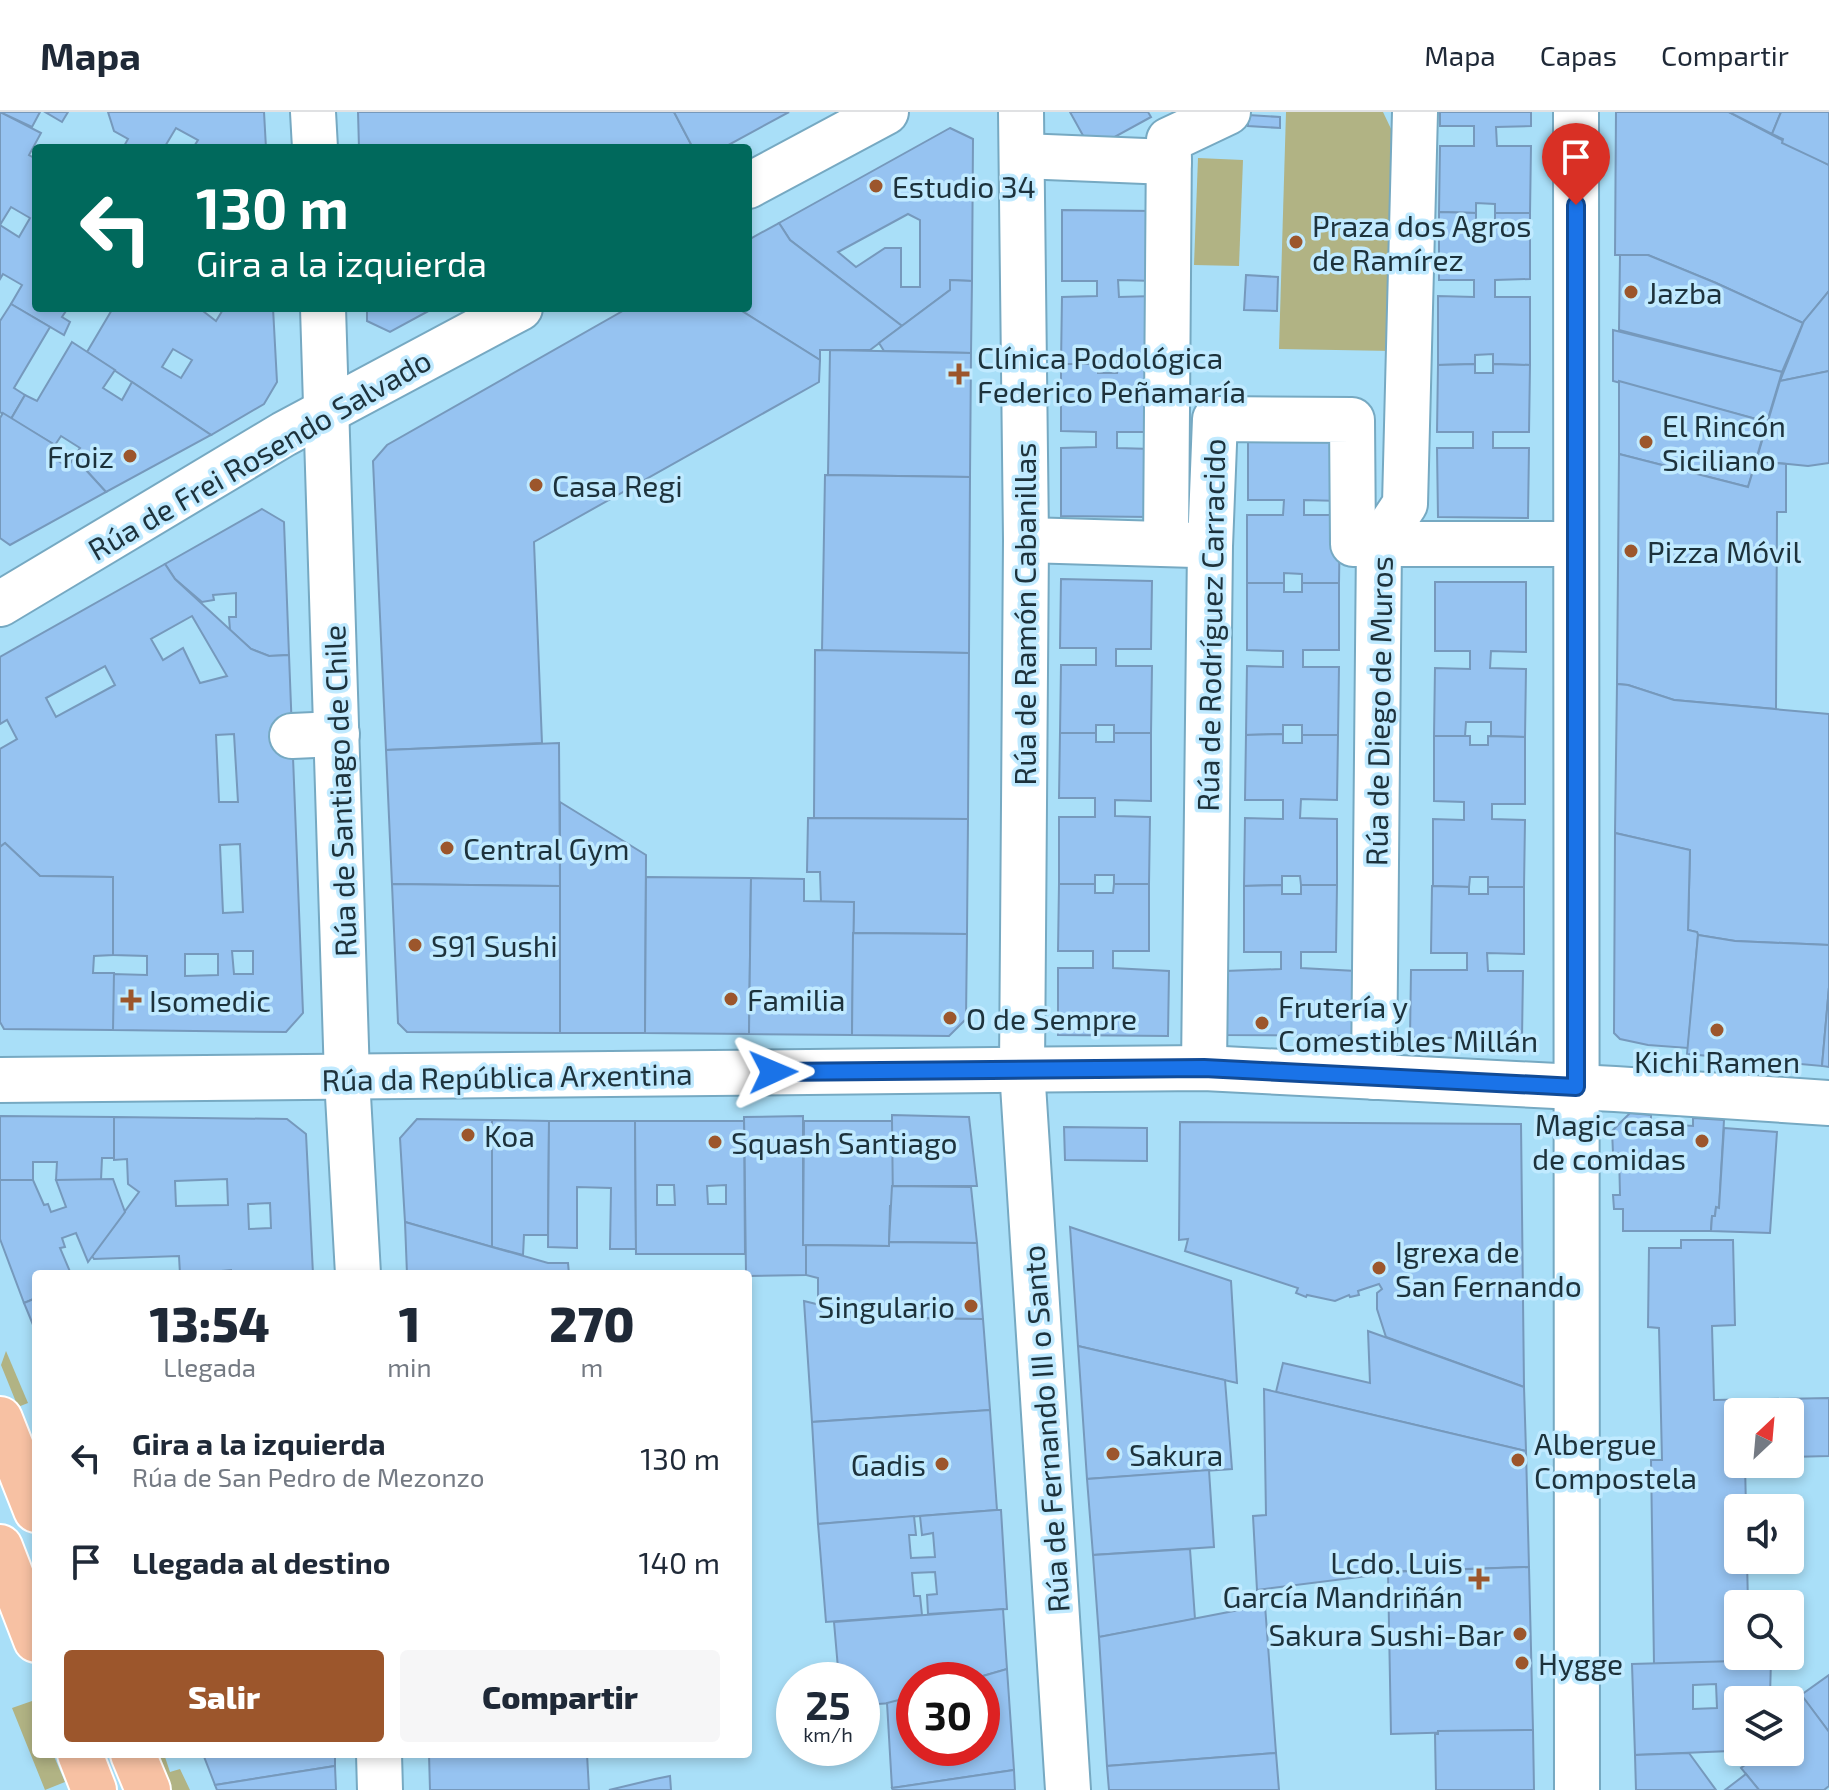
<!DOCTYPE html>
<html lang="es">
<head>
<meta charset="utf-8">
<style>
  :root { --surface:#fff; --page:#f6f6f7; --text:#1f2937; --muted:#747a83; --line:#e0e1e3; --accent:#9c562c }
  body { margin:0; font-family:"Exo 2",sans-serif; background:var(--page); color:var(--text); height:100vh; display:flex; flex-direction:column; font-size:30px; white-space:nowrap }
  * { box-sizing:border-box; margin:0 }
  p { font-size:26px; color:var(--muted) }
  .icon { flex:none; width:44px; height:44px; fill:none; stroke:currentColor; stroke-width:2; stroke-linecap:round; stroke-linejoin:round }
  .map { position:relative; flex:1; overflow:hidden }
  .sheet { position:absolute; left:32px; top:1158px; width:720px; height:488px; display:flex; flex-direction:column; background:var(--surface); border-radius:8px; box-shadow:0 4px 12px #0003 }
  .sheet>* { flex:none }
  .top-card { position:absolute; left:32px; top:32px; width:720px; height:168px; border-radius:8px; box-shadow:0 4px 12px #0003; background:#00695c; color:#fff; overflow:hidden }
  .needle { width:52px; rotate:26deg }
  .controls { position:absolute; left:1724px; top:1286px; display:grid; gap:16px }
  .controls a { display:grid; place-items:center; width:80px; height:80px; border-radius:8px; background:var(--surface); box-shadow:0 4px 12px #0003; font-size:40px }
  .speed { position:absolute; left:776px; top:1550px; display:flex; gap:16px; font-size:40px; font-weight:700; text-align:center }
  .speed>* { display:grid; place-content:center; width:104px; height:104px; border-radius:50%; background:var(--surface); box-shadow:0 4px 12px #0003; line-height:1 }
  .speed small { font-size:20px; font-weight:400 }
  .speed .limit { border:12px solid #d22; background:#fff; color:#111 }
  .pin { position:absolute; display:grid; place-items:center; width:68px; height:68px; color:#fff; margin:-82px -34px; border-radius:50% 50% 50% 0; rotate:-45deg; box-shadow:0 0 8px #0007 }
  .pin .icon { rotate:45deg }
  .me { position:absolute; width:88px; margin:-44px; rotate:89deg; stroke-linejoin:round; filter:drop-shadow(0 0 6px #0008) }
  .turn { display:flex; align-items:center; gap:28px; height:168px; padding:0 32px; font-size:36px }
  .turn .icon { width:104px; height:104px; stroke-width:2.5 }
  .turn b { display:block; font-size:56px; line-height:68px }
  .eta { display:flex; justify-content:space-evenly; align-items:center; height:136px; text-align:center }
  .eta b { font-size:48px; font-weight:800; line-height:56px }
  .button { display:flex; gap:16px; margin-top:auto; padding:16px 32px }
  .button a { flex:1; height:92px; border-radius:8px; background:var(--accent); color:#fff; font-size:32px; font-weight:800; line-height:92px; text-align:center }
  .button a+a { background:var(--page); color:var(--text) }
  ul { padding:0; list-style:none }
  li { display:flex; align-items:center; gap:24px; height:104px; padding:0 32px }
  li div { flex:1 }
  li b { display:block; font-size:30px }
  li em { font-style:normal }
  header { display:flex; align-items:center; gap:48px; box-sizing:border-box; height:112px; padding:0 40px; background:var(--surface); border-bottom:2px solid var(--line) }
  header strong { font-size:38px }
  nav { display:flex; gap:44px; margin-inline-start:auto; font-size:28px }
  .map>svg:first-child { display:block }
</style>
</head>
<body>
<header>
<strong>Mapa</strong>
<nav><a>Mapa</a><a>Capas</a><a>Compartir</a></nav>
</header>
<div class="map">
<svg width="1829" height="1678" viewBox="0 0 1829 1678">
  <rect width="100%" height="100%" fill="#a9dff8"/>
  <g fill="#b1b384">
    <path d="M1286 0H1383L1393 21V239L1279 237Z"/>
    <path d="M1198 46 1243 48 1239 154 1194 153Z"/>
    <path d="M6 1239 28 1291 18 1295 1 1253Z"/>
    <path d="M32 1589 36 1599V1642H53L65 1670 45 1678 12 1596Z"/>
    <path d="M154 1642H164L170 1660 180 1657 190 1678H169Z"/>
  </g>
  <g fill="#96c3f1" stroke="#7699bc" stroke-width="2" fill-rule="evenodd">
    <path d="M0 0 41 21 29 43 36 47V196H68L62 205 70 210 64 223 11 192 22 173 3 162 0 167ZM11 95 30 106 19 125 0 113Z"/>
    <path d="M0 0H40L32 15Z"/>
    <path d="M45 0H68L62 10Z"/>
    <path d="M108 0H264L266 36H193L198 28 176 16 164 36H123L128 27 114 19Z"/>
    <path d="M358 0H674L693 36H359Z"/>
    <path d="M674 0H789L723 36H693Z"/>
    <path d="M1070 0H1148L1151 5 1091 38Z"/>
    <path d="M1440 0H1531V14L1496 15 1497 34H1531L1530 101H1495V92L1476 91V101L1439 100 1440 34H1474V14H1440Z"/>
    <path d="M1616 0H1729L1829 53V179L1803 211 1716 171 1648 143H1615Z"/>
    <path d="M1729 0H1781L1772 22Z"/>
    <path d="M1781 0H1829V53L1782 31 1783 27 1772 22Z"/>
    <path d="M1248 3 1280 5V16L1248 14Z"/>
    <path d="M950 16 973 27 972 169 950 168V178L902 214 790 128 779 111ZM908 102 920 108V175H901V136H885L856 155 838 140Z"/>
    <path d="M1062 98 1154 99V169L1118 168 1119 185 1154 184 1153 252 1117 253V243H1098V252H1061L1062 185 1097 184V169H1062Z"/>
    <path d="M1439 100 1476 101V110H1495V101H1530V167L1495 168V185H1530V253L1493 252V242L1475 243V252L1438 253V184L1474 185V168H1439Z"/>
    <path d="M779 111 790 128 902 214 870 238H820V248L737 196H748V128Z"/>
    <path d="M1620 143H1648L1716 171 1803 211 1782 260 1619 218Z"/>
    <path d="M1246 163 1278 165 1277 199 1244 198Z"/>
    <path d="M950 168 972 169 971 241 884 239 879 231 950 178Z"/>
    <path d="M1829 179V259L1780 269 1804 209Z"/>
    <path d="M11 192 50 215 14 276 25 283 11 307 0 300V209Z"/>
    <path d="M113 196H199L216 209 224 196H273L277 270 264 292 211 323 87 240ZM173 237 192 248 181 266 162 255Z"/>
    <path d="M367 196H434L390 220 367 209Z"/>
    <path d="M628 196H737L820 248 819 270 534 430 542 631 386 638 373 349 387 333Z"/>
    <path d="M1613 218 1782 260 1767 310 1613 269Z"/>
    <path d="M72 230 115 258 103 276 122 288 132 270 211 323 106 380 74 345 80 336 61 324 55 333 11 307 25 283 37 289Z"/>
    <path d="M830 238 971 241 970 365 828 363Z"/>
    <path d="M1061 252H1098V261H1117V253L1153 252 1152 320H1117V336L1152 337 1151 405 1061 404V336L1096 335V320L1061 319Z"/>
    <path d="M1475 252V261H1493V252L1530 253 1529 320H1493V336H1529L1528 406 1438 405 1437 336H1473V320H1437L1438 253Z"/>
    <path d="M1829 259V351L1808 354 1756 349 1780 269Z"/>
    <path d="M1619 269 1767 310 1748 375 1619 342Z"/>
    <path d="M3 301 55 333 49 343 68 355 74 345 106 380 10 433 0 426V306Z"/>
    <path d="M1248 317H1341L1340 389 1304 388V403H1340L1339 471H1302V462L1284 461V471H1247V403H1283L1284 388H1248Z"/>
    <path d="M1619 342 1748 375 1756 349 1786 352V400H1777L1776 597 1674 588 1628 573 1617 572Z"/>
    <path d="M825 363 970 365 969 541 822 539Z"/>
    <path d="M262 397 284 410 289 543 269 544 251 537 230 518 229 505H236V481L213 483 214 488 202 490 175 467 165 452Z"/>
    <path d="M165 452 175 467 251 537 269 544 289 543 303 901 286 920 113 918V862L147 863V844L113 843V765L40 764 5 731 0 735V637L17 627 7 608 0 612V545ZM192 504 227 564 200 571 183 536 163 548 151 527ZM105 554 115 573 56 605 46 586ZM234 622 238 690H219L216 623ZM240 732 243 800 223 801 220 733ZM232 839H253V862H234ZM185 842H218V863L185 864Z"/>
    <path d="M1061 467 1152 469 1151 537H1116V554H1152L1151 621H1114V613H1096V621H1060L1061 553H1096V536H1060Z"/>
    <path d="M1435 470H1526V540L1491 539 1490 556 1526 557 1525 625 1491 624V610H1466L1465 624H1434L1435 556 1470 557V539H1435Z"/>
    <path d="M1247 471H1284V480H1302V471H1339V538H1303V555H1339L1338 623H1302V613H1283V622L1246 623 1247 554 1283 555V539L1247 538Z"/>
    <path d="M815 538 969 541 968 707 814 706Z"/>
    <path d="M1617 572 1628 573 1674 588 1829 602V833L1735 829 1698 823 1697 820 1688 818 1690 738 1615 721Z"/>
    <path d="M1060 621H1096V630H1114V621H1151V689L1115 688V704L1150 705 1149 772H1114V763H1095V772H1059V705H1095V686H1059Z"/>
    <path d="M1283 622V631H1302V623H1338L1337 688 1301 687 1300 706 1337 707V773H1301L1300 764H1282V773L1244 774 1245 706 1283 707V688H1245L1246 623Z"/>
    <path d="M1434 624H1470V633H1488V624L1525 625V692H1492V707L1525 708 1524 775H1488V765H1470L1469 775 1433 774V707L1464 708V690L1434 689Z"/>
    <path d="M559 631 560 774 392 772 386 638Z"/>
    <path d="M560 690 646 743 645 921H560Z"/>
    <path d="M808 706 968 707 967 822 853 821 854 790H821L820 760H807Z"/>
    <path d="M1615 721 1690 738 1688 818 1697 820 1698 823 1688 936 1648 933 1620 927 1614 921Z"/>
    <path d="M5 731 40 764 113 765V843L94 844 93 861H114L113 918 4 917 0 910V735Z"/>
    <path d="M646 765 751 766 749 922 645 921Z"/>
    <path d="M751 766 804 767V789L854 790 852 923 749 922Z"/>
    <path d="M392 772 560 774V921L407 920 398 911Z"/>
    <path d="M1059 772H1095V781H1113L1114 772H1149V839H1113V856L1169 859 1168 924 1058 923V856H1093V839H1058Z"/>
    <path d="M1282 773V782H1301V773H1337L1336 840H1301V856L1356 859 1355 924 1225 923V859L1281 857V840H1244V774Z"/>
    <path d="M1432 774 1469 775V782H1488V775H1524V842L1487 841 1488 859H1523L1522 927 1410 925 1411 858H1467V841H1431Z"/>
    <path d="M853 821 967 822 966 907 949 924 852 923Z"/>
    <path d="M1698 823 1735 829 1829 833V875L1822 954 1687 942Z"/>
    <path d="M1829 875V955L1822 954Z"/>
    <path d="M1630 1001 1651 1003V1011L1693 1014V1006L1724 1008 1719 1096 1716 1095 1715 1104H1712L1711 1119H1623V1097H1614L1613 1083H1620L1619 1041H1613L1612 1019Z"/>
    <path d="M892 1003 969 1005 977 1074H892Z"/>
    <path d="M0 1004 114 1005V1046H102L101 1068H56L57 1050H33V1068H0Z"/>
    <path d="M803 1004V1133H806V1163L748 1164 746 1162 744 1005Z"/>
    <path d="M114 1005 287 1007 306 1022 313 1162H231V1158L209 1160 210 1162H180L179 1144 94 1147 92 1144 139 1080 128 1072 127 1047 114 1048ZM227 1067 228 1093 176 1094 175 1069ZM270 1091 271 1116 249 1117 248 1092Z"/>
    <path d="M417 1007 492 1008V1135L405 1110 400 1026Z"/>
    <path d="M492 1008 549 1009 548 1123H524L523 1143 492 1135Z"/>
    <path d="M549 1009H635L636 1137H610L611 1076 577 1075V1136L548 1135Z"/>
    <path d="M635 1009H744L745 1142H636ZM657 1073H674L675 1093H657ZM726 1073V1092H708L707 1074Z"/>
    <path d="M804 1009H892L893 1094H890L889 1134 803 1133Z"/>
    <path d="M1180 1010 1521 1012 1524 1275 1386 1225 1377 1197V1181L1382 1177 1379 1172 1358 1179 1359 1183 1350 1185 1349 1183 1335 1189 1307 1183 1306 1185 1296 1181 1298 1176 1185 1139 1188 1127 1179 1128Z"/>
    <path d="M1064 1015 1147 1016V1049L1065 1048Z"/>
    <path d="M1724 1016 1777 1020 1770 1121 1711 1119 1712 1104H1715L1716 1095 1719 1096Z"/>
    <path d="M113 1067 125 1100 88 1150 76 1121 62 1126 65 1135 60 1136 71 1162H36V1186L24 1191 0 1127V1068H33L44 1093 48 1092 51 1100 66 1095 56 1068Z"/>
    <path d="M892 1074 971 1075 977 1131 889 1130Z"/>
    <path d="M405 1110 548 1151H568L569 1162H407Z"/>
    <path d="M1070 1115 1231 1169 1237 1271 1078 1234Z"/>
    <path d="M1681 1128H1733L1735 1213 1712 1214 1714 1288 1829 1286V1344L1790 1345V1300H1738V1352H1745L1746 1396H1738V1448H1747L1748 1492H1738V1544H1749V1549L1654 1552 1651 1348H1662L1659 1216 1648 1215 1649 1136H1681Z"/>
    <path d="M889 1130 977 1131 983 1207 873 1206 818 1193V1166L806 1163V1133L889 1134Z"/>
    <path d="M36 1186V1220L24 1191Z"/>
    <path d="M804 1189 873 1206 983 1207 990 1298 812 1310Z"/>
    <path d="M1368 1219 1524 1275 1526 1339 1276 1280 1283 1251 1370 1271Z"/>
    <path d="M1078 1234 1225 1268 1232 1357 1087 1367Z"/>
    <path d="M1264 1277 1526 1339 1529 1455 1375 1460 1376 1463 1257 1478 1253 1404 1266 1403Z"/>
    <path d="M990 1298 997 1398 818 1412 812 1310Z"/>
    <path d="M1209 1358 1214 1435 1093 1443 1087 1367Z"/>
    <path d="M997 1398H1001L1007 1497 928 1502 927 1483 937 1482 935 1460 912 1461 914 1484H920L922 1503 826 1510 818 1412 914 1404 916 1423H909L911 1446 935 1445 933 1421 922 1423 920 1404Z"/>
    <path d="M1190 1437 1195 1507 1099 1525 1093 1443Z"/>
    <path d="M1529 1455 1533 1618 1391 1622 1388 1460Z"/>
    <path d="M1265 1493 1276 1641 1107 1654 1099 1525Z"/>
    <path d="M1003 1497 1007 1557 969 1568H914V1584L893 1591 862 1593V1568H839L834 1510Z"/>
    <path d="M1771 1548 1770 1584 1765 1588H1738V1608L1729 1615 1730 1639 1635 1643 1632 1552ZM1716 1572 1717 1596 1693 1597V1573Z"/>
    <path d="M1007 1557 1014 1658 892 1676 887 1591 914 1584V1636H982V1568H969Z"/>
    <path d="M1829 1563V1620L1801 1583Z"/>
    <path d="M1803 1585 1829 1620V1674L1824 1678H1759L1741 1656 1762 1640H1790V1618L1798 1612 1790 1600V1596Z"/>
    <path d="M1533 1618 1534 1678H1436L1435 1622H1438V1619Z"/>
    <path d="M1276 1641 1279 1678H1109L1107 1654Z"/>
    <path d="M1689 1641 1716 1678H1636L1635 1643Z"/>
    <path d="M203 1642H335V1654L215 1673Z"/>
    <path d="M429 1642H587L589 1678H430Z"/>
    <path d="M335 1654 336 1678H217L215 1673Z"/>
    <path d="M1014 1658 1015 1678H893L892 1676Z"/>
    <path d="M1746 1662 1759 1678H1725Z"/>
    <path d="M670 1664 671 1678H609L655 1667Z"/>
  </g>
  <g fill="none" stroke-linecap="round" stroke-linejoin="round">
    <defs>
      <g id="minor">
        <path d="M313 0 315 36"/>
        <path d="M1021 0 1026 428 1022 957 1068 1678"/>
        <path d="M1576 0 1577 1678"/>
        <path d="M1022 44 1169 50"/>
        <path d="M748 74 886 0"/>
        <path d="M323 196 347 966 358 1162"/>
        <path d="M1026 428 1195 433"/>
        <path d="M1166 432 1169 28 1228 0"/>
        <path d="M0 492 284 322 520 196"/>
        <path d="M292 624 337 622"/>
        <path d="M1204 956 1210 434 1215 307 1352 308 1353 432H1576"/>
        <path d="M1374 965 1379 431 1405 392 1415 0"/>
        <path d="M0 968 1204 956 1615 977 1829 991"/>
        <path d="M379 1642 380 1678"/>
      </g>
      <g id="major">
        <path d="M0 1307 36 1398"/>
        <path d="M0 1435 36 1528"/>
        <path d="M80 1642 94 1678"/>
        <path d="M133 1642 148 1678"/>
      </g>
    </defs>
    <use href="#minor" stroke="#76a9c2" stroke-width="48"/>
    <use href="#major" stroke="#fff" stroke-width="48"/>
    <use href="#minor" stroke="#fff" stroke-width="44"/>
    <use href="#major" stroke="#f7c1a3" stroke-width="44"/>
  </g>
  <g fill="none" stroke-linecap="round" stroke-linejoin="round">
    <defs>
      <path id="route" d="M773 960 1204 956 1576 975V93"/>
    </defs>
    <use href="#route" stroke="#114b97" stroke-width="20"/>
    <use href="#route" stroke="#1a73e8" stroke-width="14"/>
  </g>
  <g fill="#9c562c" stroke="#c0eaff" stroke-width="3">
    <circle cx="876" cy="74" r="8"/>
    <circle cx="1296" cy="130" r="8"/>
    <circle cx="1631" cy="180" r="8"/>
    <path d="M955 250h8v8h8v8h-8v8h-8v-8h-8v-8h8z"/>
    <circle cx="1646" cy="330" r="8"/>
    <circle cx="130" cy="344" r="8"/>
    <circle cx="536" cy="373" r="8"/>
    <circle cx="1631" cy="439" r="8"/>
    <circle cx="447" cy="736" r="8"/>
    <circle cx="415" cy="833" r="8"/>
    <circle cx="731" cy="887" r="8"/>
    <path d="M127 876h8v8h8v8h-8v8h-8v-8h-8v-8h8z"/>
    <circle cx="950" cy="906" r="8"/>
    <circle cx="1262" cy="911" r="8"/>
    <circle cx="1717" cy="918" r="8"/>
    <circle cx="468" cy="1023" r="8"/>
    <circle cx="1702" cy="1029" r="8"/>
    <circle cx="715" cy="1030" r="8"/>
    <circle cx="1379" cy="1156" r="8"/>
    <circle cx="971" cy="1194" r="8"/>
    <circle cx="1113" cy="1342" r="8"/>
    <circle cx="1518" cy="1348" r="8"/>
    <circle cx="942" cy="1352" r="8"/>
    <path d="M1475 1455h8v8h8v8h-8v8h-8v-8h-8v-8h8z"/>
    <circle cx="1520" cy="1522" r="8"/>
    <circle cx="1522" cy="1551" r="8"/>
  </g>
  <g text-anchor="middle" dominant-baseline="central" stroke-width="7" stroke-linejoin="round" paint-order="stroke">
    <g font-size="30" fill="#1d323c" stroke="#c0eaff" text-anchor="start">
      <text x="892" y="74">Estudio 34</text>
      <text x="1312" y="113">Praza dos Agros<tspan x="1312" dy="34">de Ramírez</tspan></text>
      <text x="1647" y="180">Jazba</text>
      <text x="977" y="245">Clínica Podológica<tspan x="977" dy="34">Federico Peñamaría</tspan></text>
      <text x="1662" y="313">El Rincón<tspan x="1662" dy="34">Siciliano</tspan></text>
      <text x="114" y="344" text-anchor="end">Froiz</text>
      <text x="552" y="373">Casa Regi</text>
      <text x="1647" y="439">Pizza Móvil</text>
      <text x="463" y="736">Central Gym</text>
      <text x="431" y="833">S91 Sushi</text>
      <text x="747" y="887">Familia</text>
      <text x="149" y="888">Isomedic</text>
      <text x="1278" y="894">Frutería y<tspan x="1278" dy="34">Comestibles Millán</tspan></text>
      <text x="966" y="906">O de Sempre</text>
      <text x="1717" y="949" text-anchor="middle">Kichi Ramen</text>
      <text x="1686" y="1012" text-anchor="end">Magic casa<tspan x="1686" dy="34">de comidas</tspan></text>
      <text x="484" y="1023">Koa</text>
      <text x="731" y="1030">Squash Santiago</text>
      <text x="1395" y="1139">Igrexa de<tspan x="1395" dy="34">San Fernando</tspan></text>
      <text x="955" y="1194" text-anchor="end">Singulario</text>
      <text x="1534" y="1331">Albergue<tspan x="1534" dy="34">Compostela</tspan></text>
      <text x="1129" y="1342">Sakura</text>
      <text x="926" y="1352" text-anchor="end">Gadis</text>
      <text x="1463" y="1450" text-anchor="end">Lcdo. Luis<tspan x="1463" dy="34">García Mandriñán</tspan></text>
      <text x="1504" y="1522" text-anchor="end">Sakura Sushi-Bar</text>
      <text x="1538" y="1551">Hygge</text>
    </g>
    <g font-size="30" fill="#1d323c" stroke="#c0eaff">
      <text transform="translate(259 342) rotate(-30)">Rúa de Frei Rosendo Salvado</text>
      <text transform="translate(1024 502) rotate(-90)">Rúa de Ramón Cabanillas</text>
      <text transform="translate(1210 513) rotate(-89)">Rúa de Rodríguez Carracido</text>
      <text transform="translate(1378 599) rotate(-89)">Rúa de Diego de Muros</text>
      <text transform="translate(339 679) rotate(-92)">Rúa de Santiago de Chile</text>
      <text transform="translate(507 964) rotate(-1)">Rúa da República Arxentina</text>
      <text transform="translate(1045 1317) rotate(-94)">Rúa de Fernando III o Santo</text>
    </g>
  </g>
</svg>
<div class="controls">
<a><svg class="needle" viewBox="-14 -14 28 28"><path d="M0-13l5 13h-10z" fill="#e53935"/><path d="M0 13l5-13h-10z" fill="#747a83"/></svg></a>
<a><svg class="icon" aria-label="sound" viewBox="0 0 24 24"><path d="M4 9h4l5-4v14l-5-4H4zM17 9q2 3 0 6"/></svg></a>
<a><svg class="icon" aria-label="search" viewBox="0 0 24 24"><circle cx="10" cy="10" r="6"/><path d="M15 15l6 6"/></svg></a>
<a><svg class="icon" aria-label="layers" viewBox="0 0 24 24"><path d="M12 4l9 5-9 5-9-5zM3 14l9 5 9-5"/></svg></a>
</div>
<div class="speed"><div>25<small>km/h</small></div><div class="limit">30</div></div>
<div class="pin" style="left:1576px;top:93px;background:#d93025"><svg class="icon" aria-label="arrive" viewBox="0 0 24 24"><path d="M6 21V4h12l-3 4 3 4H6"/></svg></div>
<svg class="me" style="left:773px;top:960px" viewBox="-20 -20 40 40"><path d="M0-17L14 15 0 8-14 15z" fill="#1a73e8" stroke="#fff" stroke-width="4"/></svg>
<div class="top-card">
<div class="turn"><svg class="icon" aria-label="left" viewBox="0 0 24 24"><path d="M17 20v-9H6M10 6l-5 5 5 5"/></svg><div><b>130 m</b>Gira a la izquierda</div></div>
</div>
<section class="sheet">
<div class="eta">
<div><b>13:54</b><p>Llegada</p></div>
<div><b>1</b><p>min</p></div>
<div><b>270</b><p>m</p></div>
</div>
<ul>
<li><svg class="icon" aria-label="left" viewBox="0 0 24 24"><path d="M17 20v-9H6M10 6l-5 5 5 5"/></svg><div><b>Gira a la izquierda</b><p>Rúa de San Pedro de Mezonzo</p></div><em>130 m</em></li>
<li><svg class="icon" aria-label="arrive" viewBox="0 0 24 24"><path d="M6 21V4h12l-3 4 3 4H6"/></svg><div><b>Llegada al destino</b></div><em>140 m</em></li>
</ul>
<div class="button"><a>Salir</a><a>Compartir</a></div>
</section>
</div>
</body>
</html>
